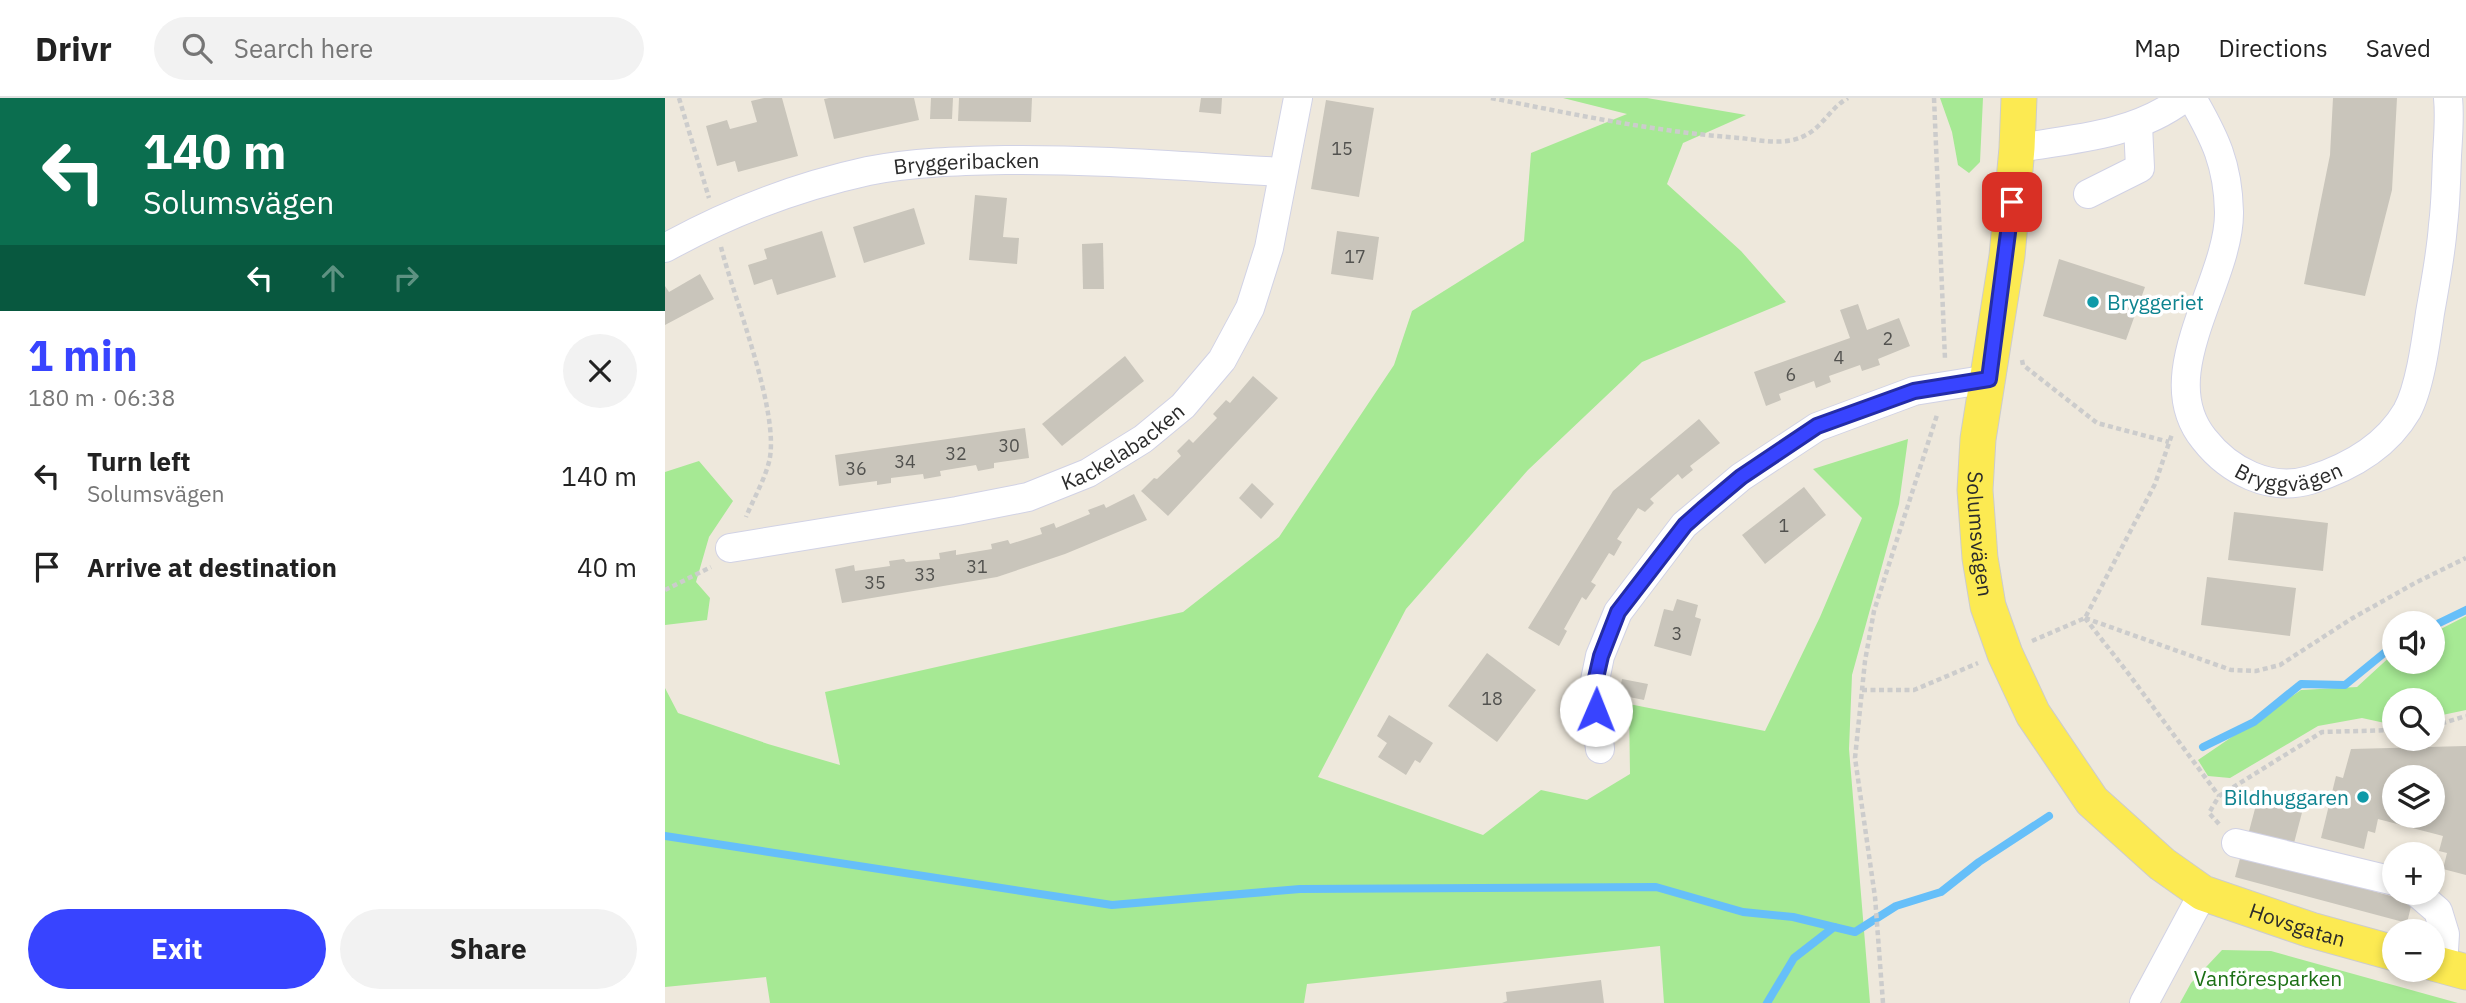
<!DOCTYPE html>
<html lang="en">
<head>
<meta charset="utf-8">
<style>
  :root { --surface:#fff; --page:#f2f2f2; --text:#222; --muted:#767676; --line:#e0e0e0; --accent:#3844ff }
  body { margin:0; font-family:"IBM Plex Sans",sans-serif; background:var(--page); color:var(--text); height:100vh; display:flex; flex-direction:column; font-size:26px; white-space:nowrap }
  * { box-sizing:border-box; margin:0 }
  p { font-size:23px; color:var(--muted) }
  .icon { flex:none; width:38px; height:38px; fill:none; stroke:currentColor; stroke-width:2; stroke-linecap:round; stroke-linejoin:round }
  .map { position:relative; flex:1; overflow:hidden }
  .sheet { display:flex; flex-direction:column; background:var(--surface); width:665px }
  .sheet>* { flex:none }
  .top-card { background:#0b6e4f; color:#fff; overflow:hidden }
  .controls { position:absolute; left:1717px; top:513px; display:grid; gap:14px }
  .controls a { display:grid; place-items:center; width:63px; height:63px; border-radius:50%; background:var(--surface); box-shadow:0 4px 10px #0003; font-size:35px }
  .pin { position:absolute; display:grid; place-items:center; width:60px; height:60px; color:#fff; margin:-30px; border-radius:14px; box-shadow:0 4px 10px #0006 }
  .me { position:absolute; width:77px; margin:-38px; rotate:1deg; stroke-linejoin:round; filter:drop-shadow(0 0 5px #0008) }
  .turn { display:flex; align-items:center; gap:24px; height:147px; padding:0 28px; font-size:32px }
  .turn .icon { width:91px; height:91px; stroke-width:2.5 }
  .turn b { display:block; font-size:49px; line-height:60px }
  .lanes { display:flex; align-items:center; height:66px; padding:0 28px; background:#0003; justify-content:center; gap:35px; direction:ltr }
  .lanes .off { opacity:.35 }
  .round { display:grid; place-items:center; flex:none; width:74px; height:74px; border-radius:37px; background:var(--page) }
  .overview { display:flex; align-items:center; justify-content:space-between; height:119px; padding:0 28px }
  h1 { font-size:42px; font-weight:800; line-height:52px; color:var(--accent) }
  .action { display:flex; gap:14px; margin-top:auto; padding:14px 28px }
  .action a { flex:1; height:80px; border-radius:42px; background:var(--accent); color:#fff; font-size:28px; font-weight:800; line-height:80px; text-align:center }
  .action a+a { background:var(--page); color:var(--text) }
  ul { padding:0; list-style:none }
  li { display:flex; align-items:center; gap:21px; height:91px; padding:0 28px }
  li div { flex:1 }
  li b { display:block; font-size:26px }
  li em { font-style:normal }
  header { display:flex; align-items:center; gap:42px; box-sizing:border-box; height:98px; padding:0 35px; background:var(--surface); border-bottom:2px solid var(--line) }
  header strong { font-size:33px }
  nav { display:flex; gap:38px; margin-inline-start:auto; font-size:24px }
  .search { width:490px; height:63px; background:var(--page); display:flex; align-items:center; gap:18px; box-sizing:border-box; padding:0 24px; border-radius:38px; color:var(--muted); font-size:26px }
  main { display:flex; flex:1; min-height:0 }
  .map>svg:first-child { display:block }
</style>
</head>
<body>
<header>
<strong>Drivr</strong>
<div class="search"><svg class="icon" aria-label="search" viewBox="0 0 24 24"><circle cx="10" cy="10" r="6"/><path d="M15 15l6 6"/></svg>Search here</div>
<nav><a>Map</a><a>Directions</a><a>Saved</a></nav>
</header>
<main>
<section class="sheet">
<div class="top-card">
<div class="turn"><svg class="icon" aria-label="left" viewBox="0 0 24 24"><path d="M17 20v-9H6M10 6l-5 5 5 5"/></svg><div><b>140 m</b>Solumsvägen</div></div>
<div class="lanes"><svg class="icon" aria-label="left" viewBox="0 0 24 24"><path d="M17 20v-9H6M10 6l-5 5 5 5"/></svg><svg class="icon off" aria-label="ahead" viewBox="0 0 24 24"><path d="M12 20V5M6 11l6-6 6 6"/></svg><svg class="icon off" aria-label="right" viewBox="0 0 24 24"><path d="M7 20v-9h11M14 6l5 5-5 5"/></svg></div>
</div>
<div class="overview"><div><h1>1 min</h1><p>180 m · 06:38</p></div><a class="round"><svg class="icon" aria-label="close" viewBox="0 0 24 24"><path d="M6 6l12 12M18 6L6 18"/></svg></a></div>
<ul>
<li><svg class="icon" aria-label="left" viewBox="0 0 24 24"><path d="M17 20v-9H6M10 6l-5 5 5 5"/></svg><div><b>Turn left</b><p>Solumsvägen</p></div><em>140 m</em></li>
<li><svg class="icon" aria-label="arrive" viewBox="0 0 24 24"><path d="M6 21V4h12l-3 4 3 4H6"/></svg><div><b>Arrive at destination</b></div><em>40 m</em></li>
</ul>
<div class="action"><a>Exit</a><a>Share</a></div>
</section>
<div class="map">
<svg width="1801" height="905" viewBox="0 0 1801 905">
  <rect width="100%" height="100%" fill="#eee8dc"/>
  <g fill="#a6e994">
    <path d="M898 0H982L1081 17 1018 45 1002 86 1076 153 1121 204 977 264 863 372 741 511 653 679 818 737 876 692 922 702 965 676 964 606 1100 633 1155 519 1197 420 1148 371 1243 341 1234 406 1187 577 1184 651 1205 905H999L995 848 642 886 639 905H105L101 879 0 889V590L13 615 103 646 175 667 160 594 518 514 614 439 729 267 747 213 859 143 866 55 962 16Z"/>
    <path d="M1275 0H1318L1315 64 1304 75 1293 67 1287 34Z"/>
    <path d="M34 363 68 403 44 439 31 484 45 500 42 522 0 527V374Z"/>
    <path d="M1801 518V612L1768 619V602H1729V627L1697 620 1653 628 1565 680 1543 678 1533 662 1636 592 1692 589 1729 555V564H1768V535Z"/>
    <path d="M1557 852 1606 853 1793 905H1515L1526 885Z"/>
  </g>
  <g fill="none" stroke-linecap="round" stroke-linejoin="round">
    <g stroke="#66bff9" stroke-width="8">
      <path d="M1768 528 1801 512"/>
      <path d="M1538 649 1589 624 1636 586 1680 587 1729 547"/>
      <path d="M0 738 447 807 635 791 991 789 1078 814 1128 819 1169 829"/>
      <path d="M1102 905 1129 860 1169 829 1190 834 1231 808 1276 794 1314 764 1384 718"/>
    </g>
  </g>
  <g fill="#c9c5bb" fill-rule="evenodd">
    <path d="M99 0H117L133 58 73 74 70 63 52 68 41 28 62 22 65 31 92 24 86 3Z"/>
    <path d="M164 0H249L254 22 169 41 159 1Z"/>
    <path d="M266 0H288L287 21H265Z"/>
    <path d="M294 0H367L366 24 293 23Z"/>
    <path d="M536 0H557L556 16 534 14Z"/>
    <path d="M1668 0H1732L1727 92 1700 198 1639 186 1665 57Z"/>
    <path d="M661 2 709 10 694 99 646 91Z"/>
    <path d="M310 97 342 100 338 139 354 140 352 166 304 162Z"/>
    <path d="M249 110 260 146 199 165 188 129Z"/>
    <path d="M157 133 171 179 112 197 107 181 89 187 83 167 102 161 99 151Z"/>
    <path d="M672 133 714 139 708 182 666 176Z"/>
    <path d="M438 145 439 191H418L417 146Z"/>
    <path d="M1394 161 1480 189 1461 242 1378 218Z"/>
    <path d="M35 176 49 201 0 227V188L4 194Z"/>
    <path d="M1193 206 1202 232 1234 220 1245 248 1213 261 1215 267 1197 273 1195 267 1164 278 1166 284 1151 290 1149 283 1114 296 1116 302 1101 308 1089 274 1185 240 1175 212Z"/>
    <path d="M460 258 479 283 397 348 377 326Z"/>
    <path d="M588 278 613 300 503 418 476 393 489 380 492 381 516 358 512 353 524 341 528 345 552 320 548 316 561 302 565 305Z"/>
    <path d="M1034 321 1055 345 1025 368 1028 372 1017 381 1013 376 985 401 989 405 980 414 973 410 952 441 957 444 949 458 944 455 926 484 931 487 921 502 917 499 899 531 902 533 894 548 863 530 948 393Z"/>
    <path d="M360 330 364 360 329 365V370L313 373 311 367 275 373 276 378 259 381 258 376 226 380V385L212 387V383L174 388 170 357Z"/>
    <path d="M587 385 609 406 596 421 574 400Z"/>
    <path d="M1139 389 1161 417 1100 466 1077 437Z"/>
    <path d="M469 396 482 422 400 456 332 479 177 505 170 471 189 467 190 473 225 468 224 463 239 461 241 464 275 461 274 455 291 452V457L327 451 326 446 343 442 345 446 377 436 375 430 389 425 391 430 425 416 423 412 439 406 441 410Z"/>
    <path d="M1569 414 1663 425 1658 473 1563 462Z"/>
    <path d="M1542 479 1631 490 1625 538 1536 527Z"/>
    <path d="M1012 501 1033 507 1030 519 1036 521 1026 558 989 548 999 511 1008 513Z"/>
    <path d="M822 555 871 592 832 644 783 608Z"/>
    <path d="M957 581 983 586 979 602 954 597Z"/>
    <path d="M724 617 768 645 755 665 750 662 741 677 713 659 722 645 712 638Z"/>
    <path d="M1801 648V777L1778 771 1782 755 1774 753 1778 738 1713 721 1710 735 1703 733 1699 751 1656 740 1671 678 1678 680 1686 651ZM1729 679H1768V718H1729Z"/>
    <path d="M1595 692 1640 703 1628 749 1583 737Z"/>
    <path d="M1577 753 1703 787 1701 791 1747 804 1742 825 1570 779Z"/>
    <path d="M936 882 939 905H837L842 903 841 894Z"/>
  </g>
  <g fill="none" stroke-linecap="round" stroke-linejoin="round">
    <defs>
      <g id="minor">
        <path id="s1" d="M1527 0C1550 40 1563 66 1564 114 1565 184 1486 276 1539 341 1564 373 1605 394 1645 382 1683 370 1721 349 1742 313 1755 289 1761 243 1765 215 1770 186 1776 156 1778 127 1781 104 1781 81 1782 58 1783 39 1785 19 1783 0"/>
        <path d="M1352 50C1410 41 1471 37 1519 0"/>
        <path d="M1423 96 1475 70 1473 27"/>
        <path id="s2" d="M0 150C65 114 130 89 203 73 248 64 295 63 341 62 433 61 526 69 618 74"/>
        <path id="s3" d="M65 450 292 413 363 399 423 375 478 341 518 308 557 262 585 210 604 150 633 0"/>
        <path d="M935 651 928 592 935 558 953 514 1019 427 1076 379 1152 329 1249 293 1324 281"/>
        <path d="M1571 745 1729 783"/>
        <path d="M1751 794 1773 813 1780 836 1778 868"/>
        <path d="M1479 905 1538 795"/>
      </g>
      <g id="major">
        <path id="s4" d="M1354 0 1352 50 1342 158 1313 341 1310 392 1315 460 1323 508 1340 556 1368 616 1427 703 1497 766 1538 795 1646 832 1729 855"/>
        <path d="M1768 865 1801 874"/>
      </g>
    </defs>
    <use href="#minor" stroke="#d1d2e5" stroke-width="30"/>
    <use href="#major" stroke="#ccc" stroke-width="37"/>
    <g stroke="#ccc" stroke-width="4.5" stroke-dasharray="5 3.5" stroke-linecap="butt">
      <path d="M14 0 44 100"/>
      <path d="M826 0C908 16 991 34 1075 40 1095 42 1119 48 1139 38 1157 30 1166 9 1183 0"/>
      <path d="M1269 0 1280 261"/>
      <path d="M56 149C69 201 116 316 104 364 99 383 88 402 81 419"/>
      <path d="M1357 262 1358 267 1432 325 1504 344"/>
      <path d="M0 492 46 469"/>
      <path d="M1420 520 1566 572 1591 573 1615 567 1686 521 1750 485 1801 460"/>
      <path d="M1420 520 1463 575 1554 698"/>
      <path d="M1367 543 1420 520 1490 386 1507 336"/>
      <path d="M1197 592H1249L1313 565"/>
      <path d="M1768 628 1801 618"/>
      <path d="M1554 726 1544 715 1554 698 1657 634 1729 632"/>
      <path d="M1218 905 1210 799 1190 660 1200 563 1209 513 1272 317"/>
    </g>
    <use href="#minor" stroke="#fff" stroke-width="28"/>
    <use href="#major" stroke="#fcea52" stroke-width="35"/>
  </g>
  <g fill="none" stroke-linecap="round" stroke-linejoin="round">
    <defs>
      <path id="route" d="M931 612 928 593 936 558 953 514 1020 427 1038 411 1076 379 1152 328 1249 293 1324 281 1347 104"/>
    </defs>
    <use href="#route" stroke="#242ca6" stroke-width="18"/>
    <use href="#route" stroke="#3844ff" stroke-width="12"/>
  </g>
  <g fill="#0f9aa8" stroke="#fff" stroke-width="2.5">
    <circle cx="1428" cy="204" r="7"/>
    <circle cx="1698" cy="699" r="7"/>
  </g>
  <g text-anchor="middle" dominant-baseline="central" stroke-width="7" stroke-linejoin="round" paint-order="stroke">
    <g font-size="18" fill="#52524f">
      <text x="677" y="50">15</text>
      <text x="690" y="158">17</text>
      <text x="1223" y="240">2</text>
      <text x="1174" y="259">4</text>
      <text x="1126" y="276">6</text>
      <text x="344" y="347">30</text>
      <text x="291" y="355">32</text>
      <text x="240" y="363">34</text>
      <text x="191" y="370">36</text>
      <text x="1119" y="427">1</text>
      <text x="312" y="468">31</text>
      <text x="260" y="476">33</text>
      <text x="210" y="484">35</text>
      <text x="1012" y="535">3</text>
      <text x="827" y="600">18</text>
    </g>
    <g font-size="21" fill="#2b2b2b" stroke="#fff">
      <text stroke="none"><textPath href="#s2" startOffset="317">Bryggeribacken</textPath></text>
      <text stroke="none"><textPath href="#s3" startOffset="410">Kackelabacken</textPath></text>
      <text stroke="none"><textPath href="#s1" startOffset="458">Bryggvägen</textPath></text>
      <text stroke="none"><textPath href="#s4" startOffset="439">Solumsvägen</textPath></text>
      <text stroke="none"><textPath href="#s4" startOffset="978">Hovsgatan</textPath></text>
    </g>
    <g font-size="21" fill="#0d838f" stroke="#fff" text-anchor="start">
      <text x="1442" y="204">Bryggeriet</text>
      <text x="1684" y="699" text-anchor="end">Bildhuggaren</text>
    </g>
    <g font-size="21" fill="#1b6f14" stroke="#fff">
      <text x="1603" y="880">Vanföresparken</text>
    </g>
  </g>
</svg>
<div class="controls">
<a><svg class="icon" aria-label="sound" viewBox="0 0 24 24"><path d="M4 9h4l5-4v14l-5-4H4zM17 9q2 3 0 6"/></svg></a>
<a><svg class="icon" aria-label="search" viewBox="0 0 24 24"><circle cx="10" cy="10" r="6"/><path d="M15 15l6 6"/></svg></a>
<a><svg class="icon" aria-label="layers" viewBox="0 0 24 24"><path d="M12 4l9 5-9 5-9-5zM3 14l9 5 9-5"/></svg></a>
<a>+</a>
<a>−</a>
</div>
<div class="pin" style="left:1347px;top:104px;background:#d93025"><svg class="icon" aria-label="arrive" viewBox="0 0 24 24"><path d="M6 21V4h12l-3 4 3 4H6"/></svg></div>
<svg class="me" style="left:931px;top:612px" viewBox="-20 -20 40 40"><circle r="19" fill="#fff"/><path d="M0-13L10 11 0 6-10 11z" fill="#3844ff"/></svg>
</div>
</main>
</body>
</html>
